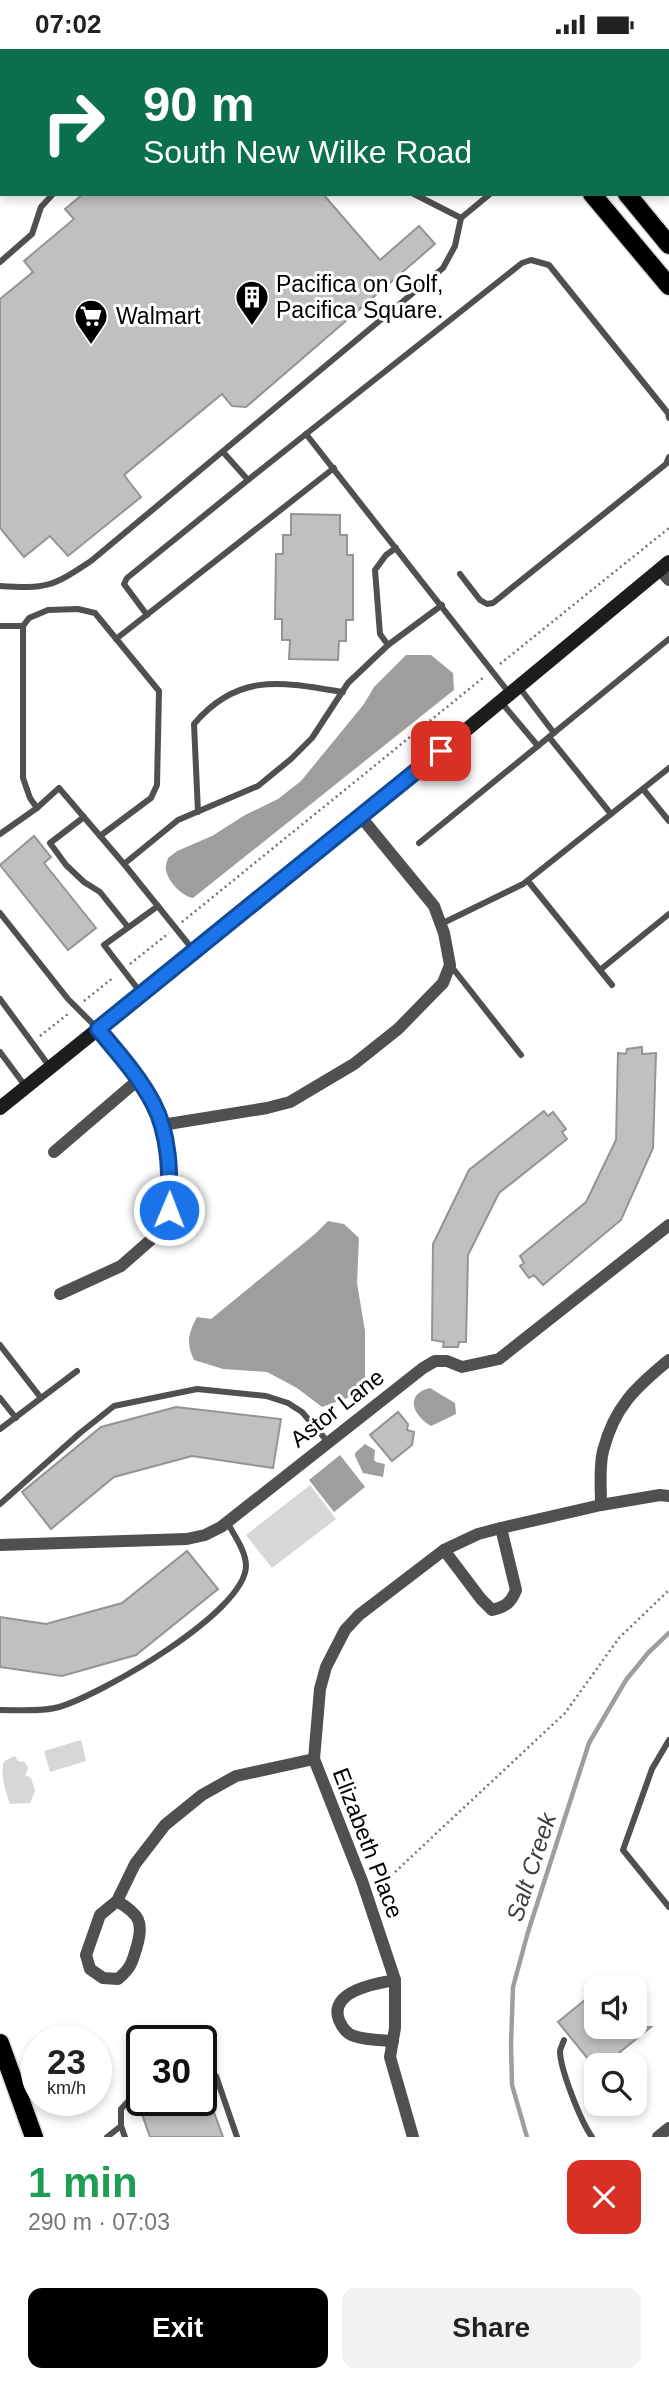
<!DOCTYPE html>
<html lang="en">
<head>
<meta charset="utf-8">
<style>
  :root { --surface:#fff; --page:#f2f2f2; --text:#222; --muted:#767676; --accent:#000 }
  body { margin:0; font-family:Arial,sans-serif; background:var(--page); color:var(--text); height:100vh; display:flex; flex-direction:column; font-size:26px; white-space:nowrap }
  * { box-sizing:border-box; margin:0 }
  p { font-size:23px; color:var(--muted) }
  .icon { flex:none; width:38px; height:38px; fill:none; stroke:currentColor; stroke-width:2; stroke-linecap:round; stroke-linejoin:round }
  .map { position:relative; height:2088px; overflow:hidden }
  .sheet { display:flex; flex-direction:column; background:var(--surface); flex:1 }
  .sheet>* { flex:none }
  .banner { position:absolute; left:0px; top:0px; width:670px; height:147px; box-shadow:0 4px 10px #0003; background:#0b6e4f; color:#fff; overflow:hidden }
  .tools { position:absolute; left:584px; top:1927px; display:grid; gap:14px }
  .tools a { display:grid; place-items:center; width:63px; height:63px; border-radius:14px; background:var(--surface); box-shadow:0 4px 10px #0003; font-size:35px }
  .speed { position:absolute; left:21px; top:1976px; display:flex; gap:14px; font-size:35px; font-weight:700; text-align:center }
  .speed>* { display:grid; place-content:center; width:91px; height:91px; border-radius:50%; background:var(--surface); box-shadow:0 4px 10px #0003; line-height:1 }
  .speed small { font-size:18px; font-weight:400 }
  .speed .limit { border:4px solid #111; border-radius:10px; background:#fff; color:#111 }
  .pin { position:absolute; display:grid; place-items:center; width:60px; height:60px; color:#fff; margin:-30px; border-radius:14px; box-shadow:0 4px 10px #0006 }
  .me { position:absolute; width:77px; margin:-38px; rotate:1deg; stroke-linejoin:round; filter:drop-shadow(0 0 5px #0008) }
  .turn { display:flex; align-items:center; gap:24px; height:147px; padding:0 28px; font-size:32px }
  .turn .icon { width:91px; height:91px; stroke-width:2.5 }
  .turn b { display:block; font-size:49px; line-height:60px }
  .round { display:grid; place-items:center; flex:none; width:74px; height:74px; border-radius:14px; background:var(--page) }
  .headline { display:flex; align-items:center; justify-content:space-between; height:119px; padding:0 28px }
  h1 { font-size:42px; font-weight:700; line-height:52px; color:#1e9e55 }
  .primary-button { display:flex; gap:14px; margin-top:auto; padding:14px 28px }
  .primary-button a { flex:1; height:80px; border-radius:14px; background:var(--accent); color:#fff; font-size:28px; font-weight:700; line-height:80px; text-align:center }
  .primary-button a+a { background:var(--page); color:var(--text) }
  .status { display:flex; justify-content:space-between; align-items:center; height:49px; padding:0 35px; background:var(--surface); direction:ltr }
  .status svg { height:19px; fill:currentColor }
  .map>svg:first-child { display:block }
</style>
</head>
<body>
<div class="status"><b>07:02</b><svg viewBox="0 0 49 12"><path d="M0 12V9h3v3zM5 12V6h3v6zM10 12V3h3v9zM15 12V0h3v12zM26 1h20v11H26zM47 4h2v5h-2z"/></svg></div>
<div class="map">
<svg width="669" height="2088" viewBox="0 0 669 2088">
  <rect width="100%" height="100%" fill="#fff"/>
  <g fill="#d7d7d7">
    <path d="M310 1436 336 1470 272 1519 246 1486Z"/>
    <path d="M81 1691 86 1712 50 1723 44 1702Z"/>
    <path d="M15 1707 18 1712 25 1713 28 1719 25 1726 31 1729 35 1742 30 1754 10 1755C5 1740 0 1726 4 1712Z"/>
  </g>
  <g fill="#9e9e9e">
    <path d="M406 606H431L453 624 454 641 193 849C182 847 168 833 166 821 165 817 167 813 168 809L177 802 212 787 245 766 278 750 301 732 364 655 374 638Z"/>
    <path d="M328 1172 344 1175 359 1189 357 1234 365 1282V1337L350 1348 322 1358 297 1339 267 1323 223 1320 194 1311C186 1294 188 1285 197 1268L211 1270 315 1185Z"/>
    <path d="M430 1339 455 1354 456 1365 431 1377C413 1367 404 1345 430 1339Z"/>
    <path d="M365 1395 375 1401 374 1411 376 1413 385 1415 383 1428 363 1424 355 1407V1404Z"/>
    <path d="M340 1406 365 1438 334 1463 309 1431Z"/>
  </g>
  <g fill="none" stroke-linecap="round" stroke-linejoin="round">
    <path stroke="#9e9e9e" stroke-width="4.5" d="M527 2088 512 2036 511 1995 513 1938 528 1883 589 1694 626 1631 648 1604 669 1584"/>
  </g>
  <g fill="#c0c0c0" stroke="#949494" stroke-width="2">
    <path d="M83 145H323L380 211 419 177 435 195 246 358 232 357 222 345 124 426 141 448 68 507 50 487 24 508 0 479V250L33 223 24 212 74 170 65 160Z"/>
    <path d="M291 465 340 466V486H347V506H353V571H346V592H339L338 611 289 610 290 591H282V570H275L276 505H283V486H291Z"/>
    <path d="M34 787 51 808 44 814 96 879 68 901 0 816Z"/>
    <path d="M642 998V1005L656 1004 653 1099 621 1171 543 1236 534 1226 529 1229 520 1217 524 1214 520 1207 586 1153 616 1091 618 1004 626 1005 627 1000Z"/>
    <path d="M544 1062 548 1067 553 1063 566 1080 562 1083 567 1090 499 1144 468 1206 466 1293H459L458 1298H443L444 1293 432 1291 433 1195 469 1121Z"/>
    <path d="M176 1358 281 1370 273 1419 192 1407 114 1428 51 1480 22 1443 101 1378Z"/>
    <path d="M398 1363 408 1375 407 1381 414 1383 412 1396 392 1412 370 1386Z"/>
    <path d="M187 1502 218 1540 136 1606 62 1627 0 1618V1568L46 1575 122 1554Z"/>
    <path d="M597 1941V1978H651L604 2016H593L558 1973Z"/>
    <path d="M137 2051H187L192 2066 212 2058 223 2088H150Z"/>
  </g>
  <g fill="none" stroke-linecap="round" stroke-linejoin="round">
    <defs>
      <g id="primary">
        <path d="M470 0 471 2"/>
        <path d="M507 0 509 2"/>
        <path d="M592 145 669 237"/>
        <path d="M627 145 669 196"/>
        <path d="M0 1994 34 2088"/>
      </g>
    </defs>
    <use href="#primary" stroke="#dbdbdb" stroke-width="21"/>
    <g stroke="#727272" stroke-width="2.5" stroke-dasharray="2 3.5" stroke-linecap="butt">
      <path d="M500 615 669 479"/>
      <path d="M182 873 484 628"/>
      <path d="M130 915 169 884"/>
      <path d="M84 952 114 928"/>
      <path d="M40 987 68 965"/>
      <path d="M379 1838 565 1664 619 1589 669 1541"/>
    </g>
    <g stroke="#505050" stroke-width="6">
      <path d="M264 0 265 2"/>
      <path d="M603 0 604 2"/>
      <path d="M210 2 213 0"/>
      <path d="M668 79 669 80"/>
      <path d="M414 145 461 169"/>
      <path d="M0 213 32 185 41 158 53 145"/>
      <path d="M306 385 522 214 531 211 549 216 668 364 669 369"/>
      <path d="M223 403 248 431 306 385 510 645"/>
      <path d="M396 499 386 506 375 521 380 585 388 596 442 556"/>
      <path d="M460 525 480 551 487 555 493 554 666 415 669 408"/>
      <path d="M0 537C46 540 52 538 91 512L443 219 455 197 461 169 490 145"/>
      <path d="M147 566 124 535 127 529 248 431"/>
      <path d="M0 577H23"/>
      <path d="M116 590 334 419"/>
      <path d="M519 638 554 684"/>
      <path d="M501 653 538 697"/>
      <path d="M549 688 611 765"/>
      <path d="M643 740 669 772"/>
      <path d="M37 759 30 749 23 729V577L29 569 48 561 78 560 95 564 159 642 157 736 151 749 100 787"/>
      <path d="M198 763 194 675C238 623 282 633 343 643"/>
      <path d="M84 768 50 794 66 816 84 833 100 843 128 878"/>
      <path d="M0 785 37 759 59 739 124 815 194 902"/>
      <path d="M419 794 669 590"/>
      <path d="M124 815 178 771 258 737 291 710 312 689 348 634 388 596"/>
      <path d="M528 832 612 936"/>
      <path d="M0 864 68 950 98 980"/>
      <path d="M441 875 523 835 669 719"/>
      <path d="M451 917 521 1006"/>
      <path d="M600 921 669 865"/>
      <path d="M141 944 104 896 158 857"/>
      <path d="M0 950 50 1018"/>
      <path d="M0 1003 26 1038"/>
      <path d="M0 1296 41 1349"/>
      <path d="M0 1349 16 1369"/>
      <path d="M0 1380 77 1322"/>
      <path d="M0 1455 80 1384 114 1357 197 1340 266 1347 288 1354 302 1363 328 1393"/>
      <path d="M0 1661C19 1661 40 1663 59 1658 100 1646 245 1564 246 1517 246 1502 234 1486 227 1473"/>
      <path d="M669 1691 652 1720 623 1801 669 1858"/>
      <path d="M564 1991C563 1994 561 1998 560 2002 560 2020 581 2073 592 2088"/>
      <path d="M201 2024 210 2023 216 2027 237 2088"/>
      <path d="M107 2088 121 2077"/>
      <path d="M125 2088 121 2077V2060L134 2046 142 2043"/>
    </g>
    <g stroke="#505050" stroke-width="12">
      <path d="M660 521 669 531"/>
      <path d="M162 1076 267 1059 290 1053 354 1015 398 980 443 934 450 916 444 884 434 857 361 768"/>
      <path d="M54 1103 138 1031"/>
      <path d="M60 1245 121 1217 154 1188 169 1161 170 1117 162 1076 154 1055 98 980"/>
      <path d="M601 1456C601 1439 599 1418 603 1402 614 1358 636 1338 669 1311"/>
      <path d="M0 1496 187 1490 205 1486 221 1478 423 1319 435 1312H447L462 1318 499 1310 669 1176"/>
      <path d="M444 1501 481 1550 492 1561C505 1558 511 1554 516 1541L501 1479"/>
      <path d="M117 1852C139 1865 144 1873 137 1897 132 1914 131 1919 118 1930L103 1929 90 1920 86 1906 100 1866 117 1852 135 1815 165 1776 202 1746 236 1727 314 1710"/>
      <path d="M393 1992C380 1991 366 1991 354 1987 347 1985 342 1978 339 1971 328 1942 377 1934 395 1931"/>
      <path d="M413 2088 390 2008 395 1979V1931L362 1832 314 1710 320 1640 326 1618 345 1581 359 1566 444 1501 478 1485 501 1479 601 1456 660 1446 669 1447"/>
      <path d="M658 2088 669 2079"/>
    </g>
    <path stroke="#1d1d1d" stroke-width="14" d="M0 1059 361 768 669 513"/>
    <use href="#primary" stroke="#000" stroke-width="18"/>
  </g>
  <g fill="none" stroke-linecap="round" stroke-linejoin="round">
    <defs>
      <path id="route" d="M169 1161C170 1125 170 1086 153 1054 139 1027 117 1003 98 980L441 702"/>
    </defs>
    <use href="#route" stroke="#114b97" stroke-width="18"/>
    <use href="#route" stroke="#1a73e8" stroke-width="12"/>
  </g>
  <defs>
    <symbol id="building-pin" viewBox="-11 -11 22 30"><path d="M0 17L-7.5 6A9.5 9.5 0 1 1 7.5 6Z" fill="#000" stroke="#fff"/><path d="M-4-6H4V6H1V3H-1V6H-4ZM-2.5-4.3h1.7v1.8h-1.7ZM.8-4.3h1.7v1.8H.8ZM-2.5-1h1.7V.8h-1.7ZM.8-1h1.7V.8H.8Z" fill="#fff"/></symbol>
    <symbol id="supermarket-pin" viewBox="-11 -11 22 30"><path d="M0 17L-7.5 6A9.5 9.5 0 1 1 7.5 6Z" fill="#000" stroke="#fff"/><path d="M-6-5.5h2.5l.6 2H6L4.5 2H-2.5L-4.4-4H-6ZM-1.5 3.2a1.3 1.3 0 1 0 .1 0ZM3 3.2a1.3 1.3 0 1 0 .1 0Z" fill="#fff"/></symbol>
  </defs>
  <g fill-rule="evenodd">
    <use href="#building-pin" x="233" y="229" width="38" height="52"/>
    <use href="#supermarket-pin" x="72" y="248" width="38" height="52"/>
  </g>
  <g text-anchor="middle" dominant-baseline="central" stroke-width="6" stroke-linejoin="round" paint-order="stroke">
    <g font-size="23" fill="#000" stroke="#fff" text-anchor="start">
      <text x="276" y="235">Pacifica on Golf,<tspan x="276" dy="26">Pacifica Square.</tspan></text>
      <text x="116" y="267">Walmart</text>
    </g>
    <g font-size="23" fill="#000" stroke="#fff">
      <text transform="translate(337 1359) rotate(-38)">Astor Lane</text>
      <text transform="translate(368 1794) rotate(69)">Elizabeth Place</text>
    </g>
    <g font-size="24" font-style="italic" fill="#3f3f3f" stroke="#fff">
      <text transform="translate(531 1818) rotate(-72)">Salt Creek</text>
    </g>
  </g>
</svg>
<div class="tools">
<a><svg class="icon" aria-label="sound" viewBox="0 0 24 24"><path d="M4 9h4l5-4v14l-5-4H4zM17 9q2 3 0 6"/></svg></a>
<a><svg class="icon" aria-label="search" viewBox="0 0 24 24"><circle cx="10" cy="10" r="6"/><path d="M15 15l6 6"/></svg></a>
</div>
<div class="speed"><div>23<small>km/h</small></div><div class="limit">30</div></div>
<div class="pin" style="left:441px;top:702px;background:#d93025"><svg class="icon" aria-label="arrive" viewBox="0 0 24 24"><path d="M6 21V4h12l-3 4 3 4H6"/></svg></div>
<svg class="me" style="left:169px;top:1161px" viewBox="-20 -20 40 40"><circle r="17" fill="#1a73e8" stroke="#fff" stroke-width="3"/><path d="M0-11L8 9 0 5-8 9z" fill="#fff"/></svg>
<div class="banner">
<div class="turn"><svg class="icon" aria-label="right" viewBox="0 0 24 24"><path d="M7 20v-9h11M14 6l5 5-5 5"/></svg><div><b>90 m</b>South New Wilke Road</div></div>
</div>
</div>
<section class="sheet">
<div class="headline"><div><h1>1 min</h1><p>290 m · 07:03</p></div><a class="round" style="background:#d93025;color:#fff"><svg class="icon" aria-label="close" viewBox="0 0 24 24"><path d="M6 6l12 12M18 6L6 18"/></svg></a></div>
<div class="primary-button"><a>Exit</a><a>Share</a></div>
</section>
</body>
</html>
